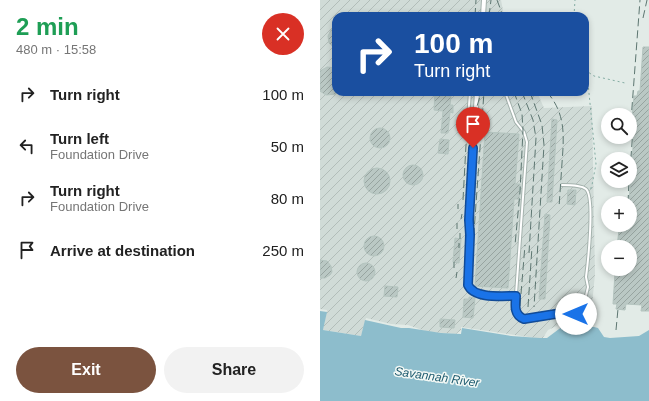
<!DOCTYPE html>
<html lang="en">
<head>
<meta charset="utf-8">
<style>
  :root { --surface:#fff; --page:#f2f2f2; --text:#222; --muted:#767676; --accent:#7b533f }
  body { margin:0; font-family:Arial,sans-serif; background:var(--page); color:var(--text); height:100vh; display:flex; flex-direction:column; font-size:15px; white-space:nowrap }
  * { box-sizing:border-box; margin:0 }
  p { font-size:13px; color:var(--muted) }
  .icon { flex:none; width:22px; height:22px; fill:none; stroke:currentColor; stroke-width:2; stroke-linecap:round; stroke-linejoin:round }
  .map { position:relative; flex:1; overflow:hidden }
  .panel { display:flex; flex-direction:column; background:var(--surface); width:320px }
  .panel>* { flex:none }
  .top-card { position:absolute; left:12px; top:12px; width:257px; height:84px; border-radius:12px; box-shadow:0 2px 6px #0003; background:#1a4fa0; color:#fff; overflow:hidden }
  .fabs { position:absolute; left:281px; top:108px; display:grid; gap:8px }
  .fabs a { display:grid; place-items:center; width:36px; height:36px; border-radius:50%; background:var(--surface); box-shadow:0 2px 6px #0003; font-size:20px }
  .pin { position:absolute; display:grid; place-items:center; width:34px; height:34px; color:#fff; margin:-41px -17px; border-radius:50% 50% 50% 0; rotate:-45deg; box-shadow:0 0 4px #0007 }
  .pin .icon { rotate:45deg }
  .me { position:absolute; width:44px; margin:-22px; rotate:270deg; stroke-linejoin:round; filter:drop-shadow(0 0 3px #0008) }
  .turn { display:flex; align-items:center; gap:14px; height:84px; padding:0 16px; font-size:18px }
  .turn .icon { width:52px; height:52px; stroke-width:2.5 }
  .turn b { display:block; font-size:28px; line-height:34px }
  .round { display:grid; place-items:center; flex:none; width:42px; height:42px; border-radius:21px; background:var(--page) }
  .headline { display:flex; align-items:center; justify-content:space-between; height:68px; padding:0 16px }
  h1 { font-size:24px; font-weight:700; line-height:30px; color:#1e9e55 }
  .button { display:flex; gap:8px; margin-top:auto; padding:8px 16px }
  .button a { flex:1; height:46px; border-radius:24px; background:var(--accent); color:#fff; font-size:16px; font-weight:700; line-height:46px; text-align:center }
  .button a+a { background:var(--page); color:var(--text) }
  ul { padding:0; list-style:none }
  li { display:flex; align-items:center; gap:12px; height:52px; padding:0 16px }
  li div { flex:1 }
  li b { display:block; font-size:15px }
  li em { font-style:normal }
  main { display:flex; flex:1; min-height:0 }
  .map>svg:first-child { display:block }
</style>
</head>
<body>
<main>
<section class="panel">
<div class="headline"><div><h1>2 min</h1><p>480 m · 15:58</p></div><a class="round" style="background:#d93025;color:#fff"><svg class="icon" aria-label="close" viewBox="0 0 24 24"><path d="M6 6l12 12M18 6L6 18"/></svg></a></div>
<ul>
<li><svg class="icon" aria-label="right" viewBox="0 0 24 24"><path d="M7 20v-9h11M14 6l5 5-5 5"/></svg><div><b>Turn right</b></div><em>100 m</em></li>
<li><svg class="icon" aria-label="left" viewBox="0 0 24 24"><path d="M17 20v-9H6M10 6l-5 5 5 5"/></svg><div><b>Turn left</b><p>Foundation Drive</p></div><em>50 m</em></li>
<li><svg class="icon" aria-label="right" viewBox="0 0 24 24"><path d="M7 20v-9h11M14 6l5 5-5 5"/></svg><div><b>Turn right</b><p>Foundation Drive</p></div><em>80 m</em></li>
<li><svg class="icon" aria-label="arrive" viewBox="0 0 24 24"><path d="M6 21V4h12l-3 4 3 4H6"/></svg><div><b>Arrive at destination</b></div><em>250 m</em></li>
</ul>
<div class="button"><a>Exit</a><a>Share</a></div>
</section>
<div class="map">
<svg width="329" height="401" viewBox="0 0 329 401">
  <defs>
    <pattern id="industrial-furrows" width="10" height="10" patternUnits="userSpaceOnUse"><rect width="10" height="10" fill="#d0dbd7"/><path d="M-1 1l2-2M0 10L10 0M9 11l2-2" fill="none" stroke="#b2bdb9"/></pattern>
    <pattern id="building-hatch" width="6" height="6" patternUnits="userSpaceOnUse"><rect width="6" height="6" fill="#bac8c4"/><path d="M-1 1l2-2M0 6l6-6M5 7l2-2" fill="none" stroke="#97a4a0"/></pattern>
  </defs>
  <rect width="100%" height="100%" fill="#e2ebe7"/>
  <path fill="url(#industrial-furrows)" d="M0 0H181L184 16H16V92H217L224 108 272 106 275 274 270 326 241 324 228 330 222 339 141 327V330L136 334 108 332 88 325 71 324 46 318 41 336 3 330 7 310 0 309Z"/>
  <path fill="#8dbdcc" d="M0 311 7 312 3 330 41 336 45 320 81 328H89L121 333 141 334 142 328 191 336 220 338H227L243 326 274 327 278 328 284 337 290 338 319 336 329 330V401H0Z"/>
  <g fill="url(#building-hatch)" stroke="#b4c4bf">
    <path d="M16 28V49L9 43 8 36 11 30Z"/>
    <path d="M323 47H329V311H321L322 305 306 304 305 310 296 309 297 304H293L295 273H304V269H310V247H297L299 230 307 231V225H310V203H309L315 119H312L314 96H317L318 91H320Z"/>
    <path d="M7 67 16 68V94L6 95 0 91V71Z"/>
    <path d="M115 92H121L120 95 131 96 130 105H133V113L130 112 128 133H121L123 111 114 110Z"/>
    <path d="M232 119 237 120 232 202H227Z"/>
    <circle cx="60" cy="138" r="10"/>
    <path d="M165 132 199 134 195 184H200L199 199H194L188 288 155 286Z"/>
    <path d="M120 139 129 140 128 154 118 153Z"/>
    <circle cx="93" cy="175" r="10"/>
    <circle cx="57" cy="181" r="13"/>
    <path d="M248 190H256L255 205 247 204Z"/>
    <path d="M225 214 230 215 225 299H219Z"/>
    <circle cx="54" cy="246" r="10"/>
    <path d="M135 238 141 239 139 263 133 262Z"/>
    <path d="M0 260 7 261 11 266 12 272 10 275 5 278H0Z"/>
    <circle cx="46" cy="272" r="9"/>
    <path d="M65 286 78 287 77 297 64 296Z"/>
    <path d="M149 297 155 298 153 318 143 317 144 299H149Z"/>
    <path d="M120 319 135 320 134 328 120 327Z"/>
  </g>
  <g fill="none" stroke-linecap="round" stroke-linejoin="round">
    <defs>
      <g id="service">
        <path d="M150 92 148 119 155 120"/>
        <path d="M185 92 196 122 204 132 207 142 195 308C196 314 198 317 204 319L254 311 259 323"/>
        <path d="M242 185C249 185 261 185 266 189 275 197 268 262 266 277L268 287 264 304 254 311"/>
      </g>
      <g id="minor">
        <path d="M163 16 164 0"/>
        <path d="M157 92 149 220 150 235 148 285 150 289 158 295 196 296"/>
      </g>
    </defs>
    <use href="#service" stroke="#a5b3ae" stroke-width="4"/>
    <use href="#minor" stroke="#a5b3ae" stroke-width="6"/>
    <g stroke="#84aca3" stroke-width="1" stroke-dasharray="2 3" stroke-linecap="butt">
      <path d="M254 16 255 0"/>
      <path d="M265 70 274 76 305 83"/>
      <path d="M267 73 276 164 272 185 270 191"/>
    </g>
    <use href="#service" stroke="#fff" stroke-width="2"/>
    <use href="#minor" stroke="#fff" stroke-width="4"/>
    <g stroke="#5d7671" stroke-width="1" stroke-dasharray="8 4" stroke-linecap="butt">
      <path d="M177 0 183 16"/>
      <path d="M155 16 156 0"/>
      <path d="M169 16 171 0"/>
      <path d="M323 18 327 0"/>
      <path d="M194 92 202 114 203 130 200 192 195 245"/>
      <path d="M202 92 213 120 216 138 209 253"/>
      <path d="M210 92 222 125 224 145 214 307"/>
      <path d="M227 92C246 114 244 136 242 163 241 178 240 193 239 207"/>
      <path d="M310 134 320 0"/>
      <path d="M310 171 313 129"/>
      <path d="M143 200 146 145 160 96"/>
      <path d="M308 203 309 181"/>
      <path d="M138 209V204"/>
      <path d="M141 219 142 214"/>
      <path d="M137 229V223"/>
      <path d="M306 231V225"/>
      <path d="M140 239V233"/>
      <path d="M139 248V243"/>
      <path d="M152 260 164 92"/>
      <path d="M134 268V262"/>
      <path d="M299 273 300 269"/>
      <path d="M136 278 137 272"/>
      <path d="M200 306 205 245"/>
      <path d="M208 307 212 247"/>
      <path d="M296 330 298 309"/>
    </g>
  </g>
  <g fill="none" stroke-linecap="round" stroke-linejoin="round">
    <defs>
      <path id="route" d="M153 148 149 220 150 235 148 285C154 299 182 296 196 296 195 306 194 315 204 319L254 311 256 314"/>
    </defs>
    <use href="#route" stroke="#114b97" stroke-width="10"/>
    <use href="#route" stroke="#1a73e8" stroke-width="7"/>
  </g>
  <g text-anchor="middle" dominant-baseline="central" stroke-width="3" stroke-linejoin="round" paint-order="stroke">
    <g font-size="12" font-style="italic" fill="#215e72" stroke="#f2f8f5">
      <text transform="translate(117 377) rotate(8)">Savannah River</text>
    </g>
  </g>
</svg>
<div class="fabs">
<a><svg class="icon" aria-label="search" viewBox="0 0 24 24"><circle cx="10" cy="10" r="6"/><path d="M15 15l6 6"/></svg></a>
<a><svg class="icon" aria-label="layers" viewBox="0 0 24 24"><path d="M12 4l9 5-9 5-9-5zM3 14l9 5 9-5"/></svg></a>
<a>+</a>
<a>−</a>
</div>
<div class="pin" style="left:153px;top:148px;background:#d93025"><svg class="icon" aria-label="arrive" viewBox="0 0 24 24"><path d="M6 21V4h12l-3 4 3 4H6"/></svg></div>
<svg class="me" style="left:256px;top:314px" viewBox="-20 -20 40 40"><circle r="19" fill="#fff"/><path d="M0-13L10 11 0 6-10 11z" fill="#1a73e8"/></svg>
<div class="top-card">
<div class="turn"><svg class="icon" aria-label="right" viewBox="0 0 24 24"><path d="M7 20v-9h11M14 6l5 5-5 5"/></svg><div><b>100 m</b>Turn right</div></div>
</div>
</div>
</main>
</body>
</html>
